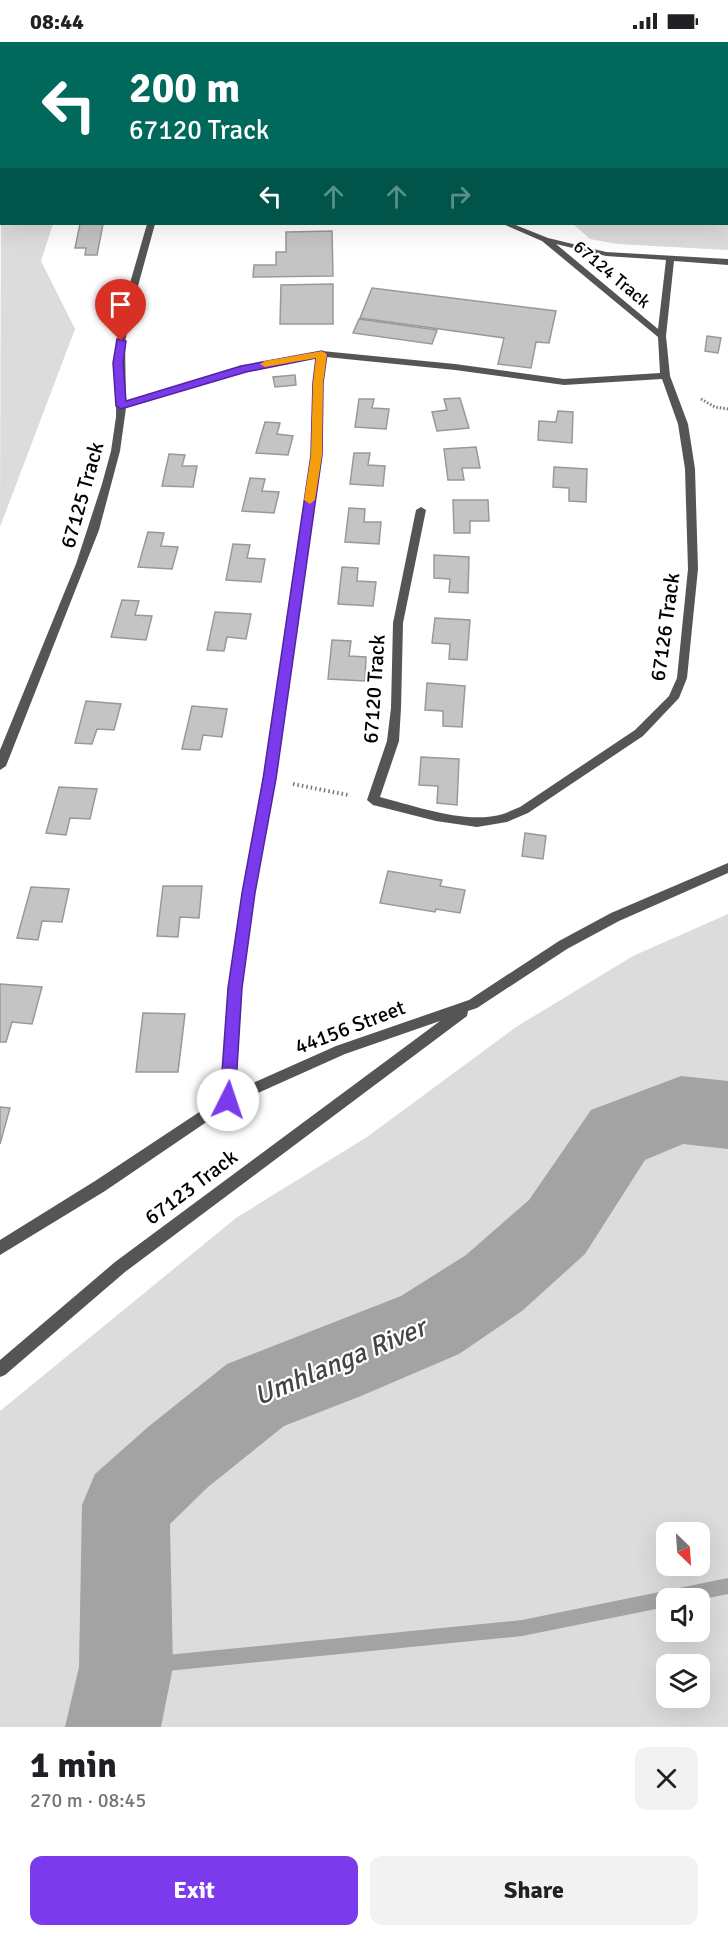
<!DOCTYPE html>
<html lang="en">
<head>
<meta charset="utf-8">
<style>
  :root { --surface:#fff; --page:#f2f2f2; --text:#202124; --muted:#757577; --accent:#7c3aed }
  body { margin:0; font-family:Signika,sans-serif; background:var(--page); color:var(--text); height:100vh; display:flex; flex-direction:column; font-size:22px; white-space:nowrap }
  * { box-sizing:border-box; margin:0 }
  p { font-size:20px; color:var(--muted) }
  .icon { flex:none; width:33px; height:33px; fill:none; stroke:currentColor; stroke-width:2; stroke-linecap:round; stroke-linejoin:round }
  .map { position:relative; height:1685px; overflow:hidden }
  .drawer { display:flex; flex-direction:column; background:var(--surface); flex:1 }
  .drawer>* { flex:none }
  .top-card { position:absolute; left:0px; top:0px; width:729px; height:183px; box-shadow:0 6px 24px #0002; background:#00695c; color:#fff; overflow:hidden }
  .needle { width:39px; rotate:155deg }
  .controls { position:absolute; left:656px; top:1480px; display:grid; gap:12px }
  .controls a { display:grid; place-items:center; width:54px; height:54px; border-radius:12px; background:var(--surface); box-shadow:0 6px 24px #0002; font-size:30px }
  .pin { position:absolute; display:grid; place-items:center; width:51px; height:51px; color:#fff; margin:-62px -26px; border-radius:50% 50% 50% 0; rotate:-45deg; box-shadow:0 0 6px #0007 }
  .pin .icon { rotate:45deg }
  .me { position:absolute; width:66px; margin:-33px; rotate:4deg; stroke-linejoin:round; filter:drop-shadow(0 0 4px #0008) }
  .turn { display:flex; align-items:center; gap:21px; height:126px; padding:0 30px; font-size:27px }
  .turn .icon { width:78px; height:78px; stroke-width:2.5 }
  .turn b { display:block; font-size:42px; line-height:51px }
  .lanes { display:flex; align-items:center; height:57px; padding:0 30px; background:#0003; justify-content:center; gap:30px; direction:ltr }
  .lanes .off { opacity:.35 }
  .round { display:grid; place-items:center; flex:none; width:63px; height:63px; border-radius:12px; background:var(--page) }
  .overview { display:flex; align-items:center; justify-content:space-between; height:102px; padding:0 30px }
  h1 { font-size:36px; font-weight:700; line-height:45px }
  .primary-button { display:flex; gap:12px; margin-top:auto; padding:12px 30px }
  .primary-button a { flex:1; height:69px; border-radius:12px; background:var(--accent); color:#fff; font-size:24px; font-weight:700; line-height:69px; text-align:center }
  .primary-button a+a { background:var(--page); color:var(--text) }
  .status { display:flex; justify-content:space-between; align-items:center; height:42px; padding:0 30px; background:var(--surface); direction:ltr }
  .status svg { height:16px; fill:currentColor }
  .map>svg:first-child { display:block }
</style>
</head>
<body>
<div class="status"><b>08:44</b><svg viewBox="0 0 49 12"><path d="M0 12V9h3v3zM5 12V6h3v6zM10 12V3h3v9zM15 12V0h3v12zM26 1h20v11H26zM47 4h2v5h-2z"/></svg></div>
<div class="map">
<svg width="728" height="1685" viewBox="0 0 728 1685">
  <rect width="100%" height="100%" fill="#fff"/>
  <g fill="#dcdcdc" fill-rule="evenodd">
    <path d="M0 0H728V208L617 202 590 197 573 182H728V2H2L0 41Z"/>
    <path d="M1 139 2 182H53L41 219 75 287 0 485Z"/>
    <path d="M728 872V1685H0V1369L236 1176 367 1095 516 985 633 914ZM666 1491H699V1524H666ZM666 1557H699V1590H666ZM666 1623H699V1656H666Z"/>
  </g>
  <g fill="none" stroke-linecap="round" stroke-linejoin="round">
    <path fill="#a3a3a3" fill-rule="evenodd" d="M728 1536V1552L699 1558 666 1557V1565L522 1594 126 1633 120 1631 118 1625 120 1619 126 1617 522 1578Z"/>
    <g fill="#a3a3a3" fill-rule="evenodd">
      <path d="M458 0H499L500 2H459Z"/>
      <path d="M681 1034 728 1039V1107L683 1102 645 1118 585 1212 522 1269 459 1312 361 1354 284 1384 208 1445 170 1482 173 1625 161 1685H65L79 1625 82 1463 95 1432 148 1385 227 1322 401 1254 466 1213 529 1158 591 1068Z"/>
    </g>
  </g>
  <g fill="#c4c4c4" stroke="#999" stroke-width="1.5">
    <path d="M80 182H103L97 213H85L86 206H75Z"/>
    <path d="M332 189 333 234 253 235 254 223H276V210H286V190Z"/>
    <path d="M333 242V282H280L281 243Z"/>
    <path d="M372 246 556 269 549 301 536 300 531 326 498 322 504 296 360 276Z"/>
    <path d="M359 277 437 288 432 302 353 291Z"/>
    <path d="M707 294 721 296 718 311 705 309Z"/>
    <path d="M295 333 296 343 275 345 273 335Z"/>
    <path d="M460 356 469 386 437 389 432 370 447 368 444 357Z"/>
    <path d="M359 357H374L372 366 389 367 386 387 355 385Z"/>
    <path d="M558 369 573 370 572 401 538 398 539 379 556 380Z"/>
    <path d="M265 380 280 381 277 392 293 394 288 413 256 411Z"/>
    <path d="M476 405 480 426H462L464 438H448L444 407Z"/>
    <path d="M354 411H370L368 423 385 424 383 444 350 442Z"/>
    <path d="M169 412 185 413 182 424H197L193 445 162 444Z"/>
    <path d="M554 425 587 427 586 460 569 459V446L553 445Z"/>
    <path d="M250 436 265 437 262 449 279 450 274 471 242 469Z"/>
    <path d="M453 458H488L489 479H470V491H454Z"/>
    <path d="M349 466 365 467 364 480H381L379 502 345 500Z"/>
    <path d="M148 490 164 491 161 504 178 505 172 527 138 525Z"/>
    <path d="M233 502 250 503 247 516 265 517 261 540 226 538Z"/>
    <path d="M434 513 469 515 468 551 449 550 450 537 434 536Z"/>
    <path d="M342 525 358 526 357 539 376 540 373 564 338 562Z"/>
    <path d="M122 558 139 559 135 573 152 574 146 598 111 595Z"/>
    <path d="M215 570 251 572 246 597 227 595 224 609 207 608Z"/>
    <path d="M435 576 470 578 467 618 449 617 450 602 432 601Z"/>
    <path d="M332 598 351 599 349 614 366 615 365 639 328 637Z"/>
    <path d="M427 641 465 644 462 685 443 684V669L425 668Z"/>
    <path d="M86 659 121 662 114 688 97 687 92 702 75 701Z"/>
    <path d="M192 664 227 667 222 695 203 693 200 708 182 707Z"/>
    <path d="M421 715 459 717 457 763 437 761 438 744 419 743Z"/>
    <path d="M59 745 97 747 90 777 70 776 66 793 46 791Z"/>
    <path d="M525 791 546 794 543 817 522 814Z"/>
    <path d="M388 829 442 838 440 844 465 848 460 871 436 867 435 870 380 861Z"/>
    <path d="M163 844H202L199 876 180 875 178 895 157 894Z"/>
    <path d="M31 845 69 847 62 880 42 879 38 898 17 896Z"/>
    <path d="M0 942 42 945 32 982 12 980 6 1000H0Z"/>
    <path d="M143 971 185 972 178 1030H136Z"/>
    <path d="M0 1065 10 1066 0 1102Z"/>
  </g>
  <g fill="none" stroke-linecap="round" stroke-linejoin="round">
    <path stroke="#777" stroke-width="3" stroke-dasharray="1.5 2" stroke-linecap="butt" d="M701 357 715 365 728 367"/>
    <path stroke="#777" stroke-width="4" stroke-dasharray="1.5 3" stroke-linecap="butt" d="M293 742 348 753"/>
    <g fill="#555" fill-rule="evenodd">
      <rect x="0" y="124" width="2" height="4"/>
      <path d="M147 182H155L135 255 125 300 126 360 242 325 322 309 455 322 564 337 660 331 658 295 542 199 503 182H513L548 196 606 210 728 217V223L674 219 666 294 670 334 688 382 695 427 698 527 687 636 679 656 643 694 528 771 507 780 477 785 436 779 373 763 367 758 387 699 391 666 393 581 416 468 421 465 426 468 403 581 401 666 399 699 380 755C415 764 467 783 503 772 509 770 514 767 520 765L635 688 669 654 677 636 688 527 685 427 678 382 662 337 564 343 455 328 326 315 323 341 321 413 275 737 254 851 241 946 235 1049 336 1004 469 958 559 899 611 871 728 821V831L619 879 567 907 477 966 468 969 467 974 125 1230 5 1333 0 1335V1318L115 1220 440 979 345 1012 233 1062 105 1149 0 1213V1198L95 1139 222 1055 229 946 242 851 263 737 311 413 313 341 317 316 246 329 126 366 120 409 99 488 6 724 0 728V708L76 522 102 442 111 409 116 375 117 300 126 255ZM556 202 606 214 666 218 658 287Z"/>
    </g>
  </g>
  <path fill="#7c3aed" stroke="#51269a" stroke-width="1.5" d="M117 297 126 299 123 321 126 359 241 324 322 309 327 312 323 341 322 413 276 737 255 851 242 946 235 1058 233 1063 228 1065 222 1063 220 1058 228 946 242 851 263 737 311 413 313 341 316 316 246 330 121 367 116 364 113 321Z"/>
  <path fill="#f59e0b" d="M322 309 327 312 323 341 322 413 315 458 310 462 304 458 311 413 313 341 316 316 265 325 260 322 265 319Z"/>
  <g text-anchor="middle" dominant-baseline="central" stroke-width="4.5" stroke-linejoin="round" paint-order="stroke">
    <g font-size="18" fill="#000" stroke="#fff">
      <text transform="translate(612 232) rotate(40)">67124 Track</text>
    </g>
    <g font-size="21" fill="#000" stroke="#fff">
      <text transform="translate(82 453) rotate(-74)">67125 Track</text>
      <text transform="translate(665 585) rotate(-82)">67126 Track</text>
      <text transform="translate(374 647) rotate(-86)">67120 Track</text>
      <text transform="translate(350 985) rotate(-21)">44156 Street</text>
      <text transform="translate(191 1145) rotate(-37)">67123 Track</text>
    </g>
    <g font-size="27" font-style="italic" fill="#444" stroke="#fff">
      <text transform="translate(340 1320) rotate(-23)">Umhlanga River</text>
    </g>
  </g>
</svg>
<div class="controls">
<a><svg class="needle" viewBox="-14 -14 28 28"><path d="M0-13l5 13h-10z" fill="#e53935"/><path d="M0 13l5-13h-10z" fill="#757577"/></svg></a>
<a><svg class="icon" aria-label="sound" viewBox="0 0 24 24"><path d="M4 9h4l5-4v14l-5-4H4zM17 9q2 3 0 6"/></svg></a>
<a><svg class="icon" aria-label="layers" viewBox="0 0 24 24"><path d="M12 4l9 5-9 5-9-5zM3 14l9 5 9-5"/></svg></a>
</div>
<div class="pin" style="left:121px;top:299px;background:#d93025"><svg class="icon" aria-label="arrive" viewBox="0 0 24 24"><path d="M6 21V4h12l-3 4 3 4H6"/></svg></div>
<svg class="me" style="left:228px;top:1058px" viewBox="-20 -20 40 40"><circle r="19" fill="#fff"/><path d="M0-13L10 11 0 6-10 11z" fill="#7c3aed"/></svg>
<div class="top-card">
<div class="turn"><svg class="icon" aria-label="left" viewBox="0 0 24 24"><path d="M17 20v-9H6M10 6l-5 5 5 5"/></svg><div><b>200 m</b>67120 Track</div></div>
<div class="lanes"><svg class="icon" aria-label="left" viewBox="0 0 24 24"><path d="M17 20v-9H6M10 6l-5 5 5 5"/></svg><svg class="icon off" aria-label="ahead" viewBox="0 0 24 24"><path d="M12 20V5M6 11l6-6 6 6"/></svg><svg class="icon off" aria-label="ahead" viewBox="0 0 24 24"><path d="M12 20V5M6 11l6-6 6 6"/></svg><svg class="icon off" aria-label="right" viewBox="0 0 24 24"><path d="M7 20v-9h11M14 6l5 5-5 5"/></svg></div>
</div>
</div>
<section class="drawer">
<div class="overview"><div><h1>1 min</h1><p>270 m · 08:45</p></div><a class="round"><svg class="icon" aria-label="close" viewBox="0 0 24 24"><path d="M6 6l12 12M18 6L6 18"/></svg></a></div>
<div class="primary-button"><a>Exit</a><a>Share</a></div>
</section>
</body>
</html>
